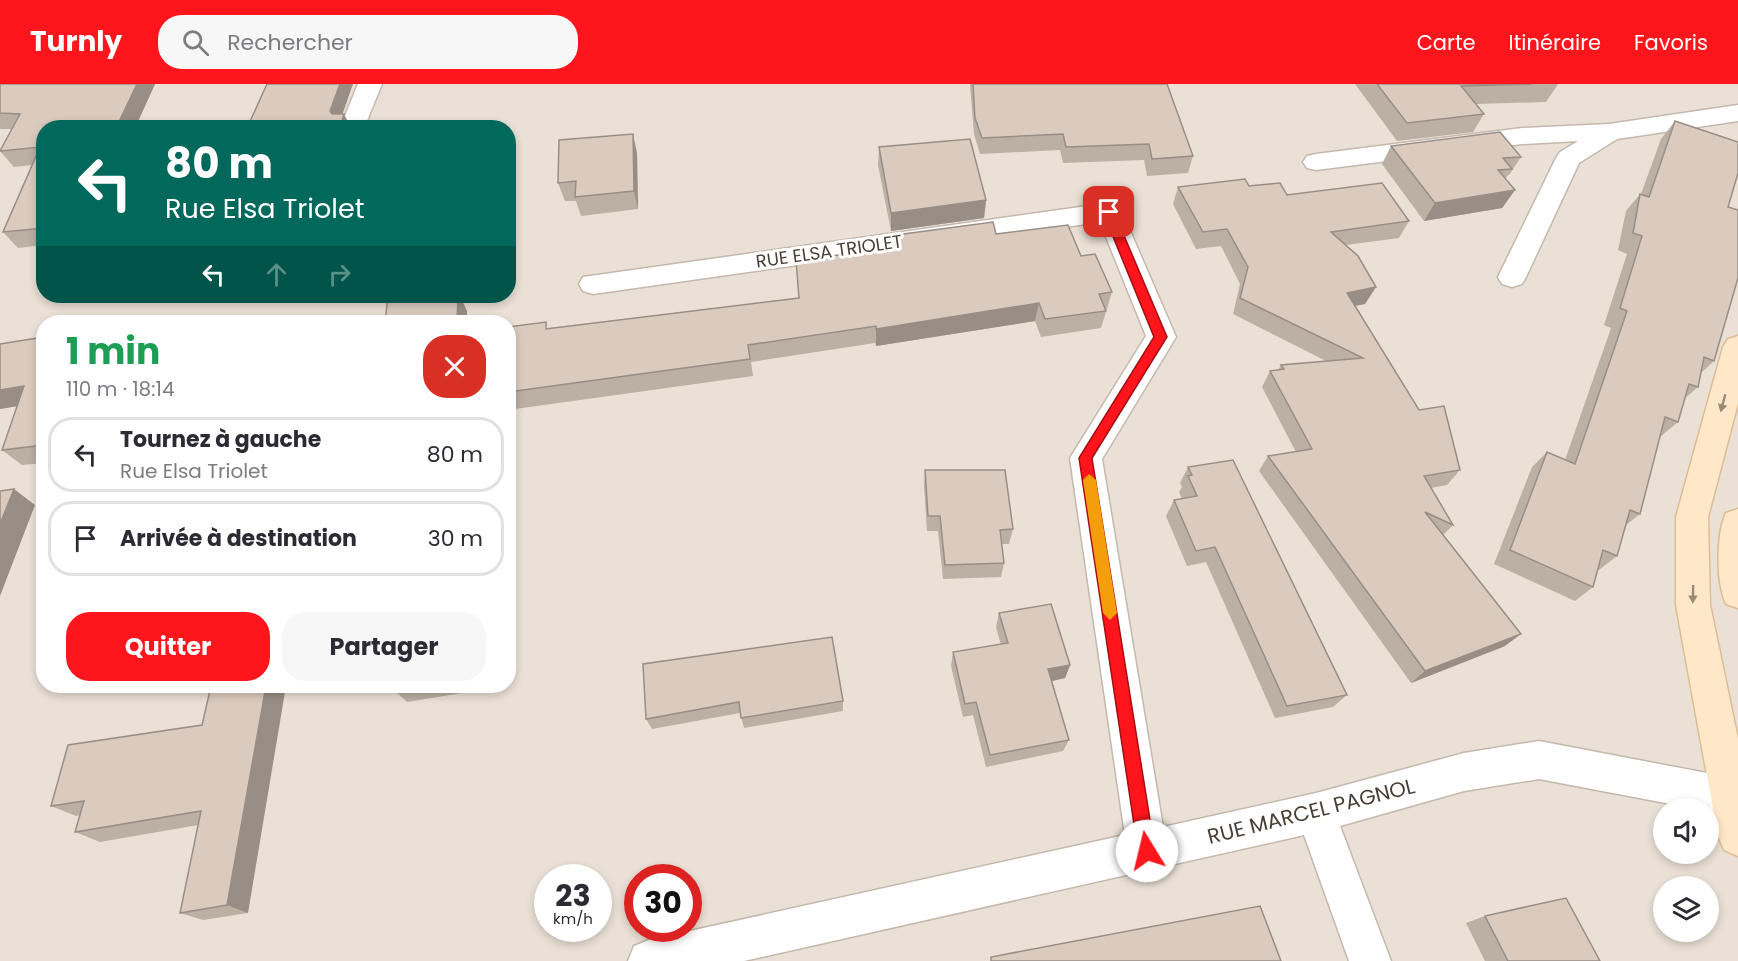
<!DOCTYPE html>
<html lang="fr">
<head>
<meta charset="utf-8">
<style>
  :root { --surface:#fff; --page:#f7f7f7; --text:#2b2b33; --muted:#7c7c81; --line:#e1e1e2; --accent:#ff151b }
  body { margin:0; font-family:Poppins,sans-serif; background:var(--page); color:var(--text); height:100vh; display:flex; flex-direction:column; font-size:22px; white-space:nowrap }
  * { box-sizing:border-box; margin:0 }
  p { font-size:20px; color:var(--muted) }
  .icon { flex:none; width:33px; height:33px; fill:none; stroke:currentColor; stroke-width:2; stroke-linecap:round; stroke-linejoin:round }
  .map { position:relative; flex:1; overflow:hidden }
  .details { position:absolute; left:36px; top:231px; width:480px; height:378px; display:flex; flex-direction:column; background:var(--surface); border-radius:24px; box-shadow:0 3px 9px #0003 }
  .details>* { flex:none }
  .top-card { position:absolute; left:36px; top:36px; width:480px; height:183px; border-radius:24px; box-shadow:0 3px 9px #0003; background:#00695c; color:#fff; overflow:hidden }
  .fabs { position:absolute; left:1653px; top:714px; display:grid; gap:12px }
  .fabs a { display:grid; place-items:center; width:66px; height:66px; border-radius:50%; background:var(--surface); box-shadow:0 3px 9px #0003; font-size:30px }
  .speed { position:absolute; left:534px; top:780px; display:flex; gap:12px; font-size:30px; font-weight:700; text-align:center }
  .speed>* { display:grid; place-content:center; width:78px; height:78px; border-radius:50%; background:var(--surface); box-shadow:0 3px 9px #0003; line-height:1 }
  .speed small { font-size:15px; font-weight:400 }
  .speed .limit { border:9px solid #d22; background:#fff; color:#111 }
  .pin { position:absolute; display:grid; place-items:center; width:51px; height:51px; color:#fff; margin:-26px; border-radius:12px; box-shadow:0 3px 9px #0006 }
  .me { position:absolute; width:66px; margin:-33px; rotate:351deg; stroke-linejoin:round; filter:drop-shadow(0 0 4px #0008) }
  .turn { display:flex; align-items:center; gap:21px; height:126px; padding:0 30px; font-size:27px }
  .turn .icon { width:78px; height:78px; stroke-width:2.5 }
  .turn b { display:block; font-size:42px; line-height:51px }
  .lanes { display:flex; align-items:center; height:57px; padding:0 30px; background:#0003; justify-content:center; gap:30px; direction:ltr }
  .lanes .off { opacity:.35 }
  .round { display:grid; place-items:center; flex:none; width:63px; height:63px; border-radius:24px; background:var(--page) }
  .summary { display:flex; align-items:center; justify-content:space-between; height:102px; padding:0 30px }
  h1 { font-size:36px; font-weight:700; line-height:45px; color:#1e9e55 }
  .cta { display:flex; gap:12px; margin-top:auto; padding:12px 30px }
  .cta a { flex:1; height:69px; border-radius:24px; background:var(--accent); color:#fff; font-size:24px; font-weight:700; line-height:69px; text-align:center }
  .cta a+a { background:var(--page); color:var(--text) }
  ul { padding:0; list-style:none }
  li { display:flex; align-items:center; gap:18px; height:75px; margin:0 12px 9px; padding:0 18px; border:3px solid var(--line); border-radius:24px }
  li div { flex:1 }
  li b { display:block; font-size:22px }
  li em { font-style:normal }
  header { display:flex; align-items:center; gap:36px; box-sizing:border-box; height:84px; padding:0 30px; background:var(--accent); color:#fff }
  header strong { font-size:28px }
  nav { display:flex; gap:33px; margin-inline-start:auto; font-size:21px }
  .search { width:420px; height:54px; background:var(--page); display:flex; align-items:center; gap:15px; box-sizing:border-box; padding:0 21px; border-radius:24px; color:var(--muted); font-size:22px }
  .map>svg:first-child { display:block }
</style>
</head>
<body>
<header>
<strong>Turnly</strong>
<div class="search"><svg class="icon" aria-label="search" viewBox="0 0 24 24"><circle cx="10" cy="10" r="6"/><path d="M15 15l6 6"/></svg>Rechercher</div>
<nav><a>Carte</a><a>Itinéraire</a><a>Favoris</a></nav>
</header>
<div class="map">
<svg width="1738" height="877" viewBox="0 0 1738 877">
  <rect width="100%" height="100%" fill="#f5efe8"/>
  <path fill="#eae0d5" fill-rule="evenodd" d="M0 0H1738V877H0ZM44 44H508V212H44ZM44 238H508V602H44ZM1664 724H1708V770H1664ZM548 794H598V844H548ZM638 794H688V844H638ZM1664 802H1708V848H1664Z"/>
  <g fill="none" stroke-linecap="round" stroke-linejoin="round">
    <defs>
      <g id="street">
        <path d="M358 0H382L364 44H340Z"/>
        <path d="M1738 21V37L1617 55 1579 79 1526 193 1522 200 1512 203 1502 200 1498 193 1556 74 1560 68 1578 57 1522 60 1316 86 1307 84 1303 78 1307 72 1316 70 1522 44 1609 40Z"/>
        <path d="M1109 119 1118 122 1122 128 1176 253 1102 375 1163 743 1316 709 1464 669 1539 657 1738 695V733L1708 728V724H1692L1539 695 1464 707 1340 742 1391 877H1349L1304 751 744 877H628L634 862 649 856 1125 751 1070 374 1146 252 1100 138 593 210 583 207 579 200 583 193Z"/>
      </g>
      <g id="secondary">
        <path d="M1738 252V319L1708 433 1710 521 1738 655V772L1724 766 1718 752 1676 521V433L1723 263 1728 255Z"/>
        <path d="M1738 425V524L1726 520C1716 499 1716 450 1726 429Z"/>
      </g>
    </defs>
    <use href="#street" stroke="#c5b8ac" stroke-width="3"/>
    <use href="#secondary" stroke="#debd94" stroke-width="3"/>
    <use href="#street" fill="#fff" fill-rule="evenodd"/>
    <use href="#secondary" fill="#ffe8c8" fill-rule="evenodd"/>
  </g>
  <g fill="#bcafa4">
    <path d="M0 0H155L135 44H44V161L18 164 3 148 32 81 14 83 0 67 12 45H0Z"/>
    <path d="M970 0H1167L1193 72 1188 89 1147 92 1144 76 1063 79 1060 66 980 70 974 50Z"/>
    <path d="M1355 0H1558L1546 18 1476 20 1484 30 1473 48 1397 57Z"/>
    <path d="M1675 37 1728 123 1714 277 1701 289 1698 303 1684 315 1678 338 1660 353 1640 430 1626 441 1617 472 1599 486H1598L1593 503 1575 517 1494 480 1532 383 1547 368 1565 376 1611 244 1604 241 1627 170 1618 166 1626 127 1640 110H1641L1661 55Z"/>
    <path d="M1391 62 1521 73 1509 91H1508L1505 95 1515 106 1502 124 1424 137 1382 80Z"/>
    <path d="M879 63 986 116 984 134 891 147 878 81Z"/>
    <path d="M637 69 638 125 581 132 576 117H565L558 99Z"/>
    <path d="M1249 102 1409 137 1399 154 1346 161 1376 203 1365 220 1355 222 1419 326 1460 386 1447 401 1431 404 1453 441 1443 451 1505 562 1411 599 1259 387 1268 372 1296 368 1262 303 1270 287 1278 286 1281 281 1326 277 1233 230 1240 200 1221 162 1196 165 1173 120 1178 103Z"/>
    <path d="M996 150 1081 172 1112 208 1101 244 1041 253 1035 237 876 262 875 259 751 278 753 292 508 326V243L548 244 799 214 895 164 896 151Z"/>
    <path d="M44 253V379L22 381 2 366 17 322 0 325V260Z"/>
    <path d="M1188 383 1347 611 1333 623 1275 634 1206 478 1187 482 1166 432 1174 416 1182 415 1179 408 1182 403 1180 399Z"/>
    <path d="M925 386 1013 445 1009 460H1002L1004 479 1001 493 943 495 938 447H927L924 401Z"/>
    <path d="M999 529 1070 581 1065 594 1052 597 1069 656 1063 667 986 683 973 631 963 633 951 582 953 568 1001 561 996 543Z"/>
    <path d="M643 580 843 617V627L744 644 740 629 652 645 646 635Z"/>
    <path d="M394 602H488L487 605 407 618 394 606Z"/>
    <path d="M202 641 248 829 203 836 180 829 198 741 100 758 75 748 80 731 76 732 51 722Z"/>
    <path d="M1485 832 1600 877H1485L1466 839Z"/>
  </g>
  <g fill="#998e86">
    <path d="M137 0H155L135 44H116Z"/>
    <path d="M340 0H353L338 43 330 27Z"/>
    <path d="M344 30 351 44H340Z"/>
    <path d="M633 50 637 69 638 125 634 107Z"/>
    <path d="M1515 106 1502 124 1424 137 1435 119Z"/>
    <path d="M986 116 984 134 891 147V129Z"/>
    <path d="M1376 203 1365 220 1338 225 1347 209Z"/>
    <path d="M458 212H460L467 227V238H457Z"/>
    <path d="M1039 219 1035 237 876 262V245Z"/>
    <path d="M24 302 42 318 0 325V306Z"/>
    <path d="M14 405 35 421 0 512V440Z"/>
    <path d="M1521 550 1505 562 1411 599 1425 587Z"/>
    <path d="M1070 581 1065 594 1043 599 1048 585Z"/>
    <path d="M266 602H286L248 829 227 821Z"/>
  </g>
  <g fill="#dbcbbf" stroke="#998e86" stroke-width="1.5">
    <path d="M0 0H137L116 44H44V144L3 148 40 63 0 67 20 30 0 29Z"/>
    <path d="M267 0H340L330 27 332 30H344L340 44H247Z"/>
    <path d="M973 0H1167L1193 72 1152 75 1149 60 1066 63 1063 50 982 54 975 34Z"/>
    <path d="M1377 0H1531L1461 2 1484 30 1407 39Z"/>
    <path d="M1675 37 1738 58V89L1728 123 1738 126V194L1714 277 1704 273 1698 303 1689 300 1678 338 1665 333 1640 430 1630 426 1617 472 1603 466 1593 503 1510 466 1547 368 1575 380 1627 227 1620 224 1642 152 1633 149 1640 110 1649 113Z"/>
    <path d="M1500 48 1521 73 1503 74 1512 85 1498 86 1515 106 1435 119 1391 62Z"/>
    <path d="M633 50 634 107 575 113 576 97 558 99 559 56Z"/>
    <path d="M970 55 986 116 891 129 879 63Z"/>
    <path d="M1245 95 1249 102 1280 99 1287 111 1382 99 1409 137 1331 148 1358 172 1376 203 1347 209 1419 326 1444 322 1460 386 1424 392 1453 441 1425 428 1521 550 1425 587 1268 372 1312 365 1270 287 1284 285 1281 281 1363 274 1240 214 1248 183 1227 145 1203 148 1178 103Z"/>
    <path d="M993 138 996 150 1068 141 1081 172 1095 170 1112 208 1099 210 1106 227 1045 235 1039 219 876 245V242L748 261 750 275 508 308V243L546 238V245L799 214 796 176 898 164 896 151Z"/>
    <path d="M388 212H458L457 238H385Z"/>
    <path d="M44 253V361L2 366 24 302 0 306V260Z"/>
    <path d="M1233 376 1347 611 1287 622 1215 463 1196 467 1174 416 1197 412 1188 392 1192 391 1188 383Z"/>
    <path d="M925 386H1005L1013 445 1000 446 1004 479 945 481 940 432H928Z"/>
    <path d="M14 405 0 440V407Z"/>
    <path d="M1051 520 1070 581 1048 585 1069 656 990 671 976 618 965 620 953 568 1008 559 999 529Z"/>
    <path d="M832 553 843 617 741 634 739 618 646 635 643 580Z"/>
    <path d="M211 602H266L227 821 180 829 201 727 75 748 84 717 51 722 68 661 202 641Z"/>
    <path d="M394 602H420L394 606Z"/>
    <path d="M1566 814 1600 877H1508L1485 832Z"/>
    <path d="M1260 822 1281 877H991V873Z"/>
  </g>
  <defs><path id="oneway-solid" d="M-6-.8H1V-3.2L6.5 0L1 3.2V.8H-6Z" transform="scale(1.5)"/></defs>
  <g fill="#9b8a77">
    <use href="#oneway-solid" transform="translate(1723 319) rotate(105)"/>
    <use href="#oneway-solid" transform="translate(1693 510) rotate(91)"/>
  </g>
  <path fill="#ff151b" stroke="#a60e12" stroke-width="1.5" d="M1109 124 1114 128 1167 253 1092 374 1155 767 1152 773 1147 775 1141 773 1138 767 1079 374 1154 253 1103 128Z"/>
  <path fill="#f59e0b" d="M1089 390 1096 396 1117 529 1110 536 1103 529 1083 396Z"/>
  <g text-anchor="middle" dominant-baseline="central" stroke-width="6" stroke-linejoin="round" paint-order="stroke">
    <g font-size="18" fill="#4a3e35" stroke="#fff">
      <text transform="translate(829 167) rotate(-8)">RUE ELSA TRIOLET</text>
    </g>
    <g font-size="21" fill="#4a3e35" stroke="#fff">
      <text transform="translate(1311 727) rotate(-14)">RUE MARCEL PAGNOL</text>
    </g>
  </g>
</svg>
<div class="fabs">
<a><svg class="icon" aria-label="sound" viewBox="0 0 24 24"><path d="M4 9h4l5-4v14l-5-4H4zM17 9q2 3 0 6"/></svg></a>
<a><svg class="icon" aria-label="layers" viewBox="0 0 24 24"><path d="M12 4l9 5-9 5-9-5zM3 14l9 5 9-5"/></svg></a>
</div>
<div class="speed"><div>23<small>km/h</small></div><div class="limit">30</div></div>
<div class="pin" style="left:1109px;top:128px;background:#d93025"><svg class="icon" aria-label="arrive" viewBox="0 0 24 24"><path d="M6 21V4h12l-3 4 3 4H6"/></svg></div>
<svg class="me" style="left:1147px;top:767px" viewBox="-20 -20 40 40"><circle r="19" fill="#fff"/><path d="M0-13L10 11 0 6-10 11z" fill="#ff151b"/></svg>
<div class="top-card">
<div class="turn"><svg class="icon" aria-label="left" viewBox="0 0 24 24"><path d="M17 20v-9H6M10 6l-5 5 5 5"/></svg><div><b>80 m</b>Rue Elsa Triolet</div></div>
<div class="lanes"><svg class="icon" aria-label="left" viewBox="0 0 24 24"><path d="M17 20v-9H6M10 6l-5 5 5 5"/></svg><svg class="icon off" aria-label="ahead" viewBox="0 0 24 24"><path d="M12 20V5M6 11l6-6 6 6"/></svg><svg class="icon off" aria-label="right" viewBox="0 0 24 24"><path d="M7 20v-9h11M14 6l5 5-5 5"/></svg></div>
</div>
<section class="details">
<div class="summary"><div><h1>1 min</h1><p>110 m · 18:14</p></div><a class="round" style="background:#d93025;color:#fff"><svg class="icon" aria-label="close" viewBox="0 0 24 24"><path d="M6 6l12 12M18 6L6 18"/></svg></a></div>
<ul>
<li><svg class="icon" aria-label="left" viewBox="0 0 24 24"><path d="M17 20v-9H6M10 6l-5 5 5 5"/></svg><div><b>Tournez à gauche</b><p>Rue Elsa Triolet</p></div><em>80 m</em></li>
<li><svg class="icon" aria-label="arrive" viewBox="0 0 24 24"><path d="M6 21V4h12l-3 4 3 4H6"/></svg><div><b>Arrivée à destination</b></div><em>30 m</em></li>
</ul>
<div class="cta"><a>Quitter</a><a>Partager</a></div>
</section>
</div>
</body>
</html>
